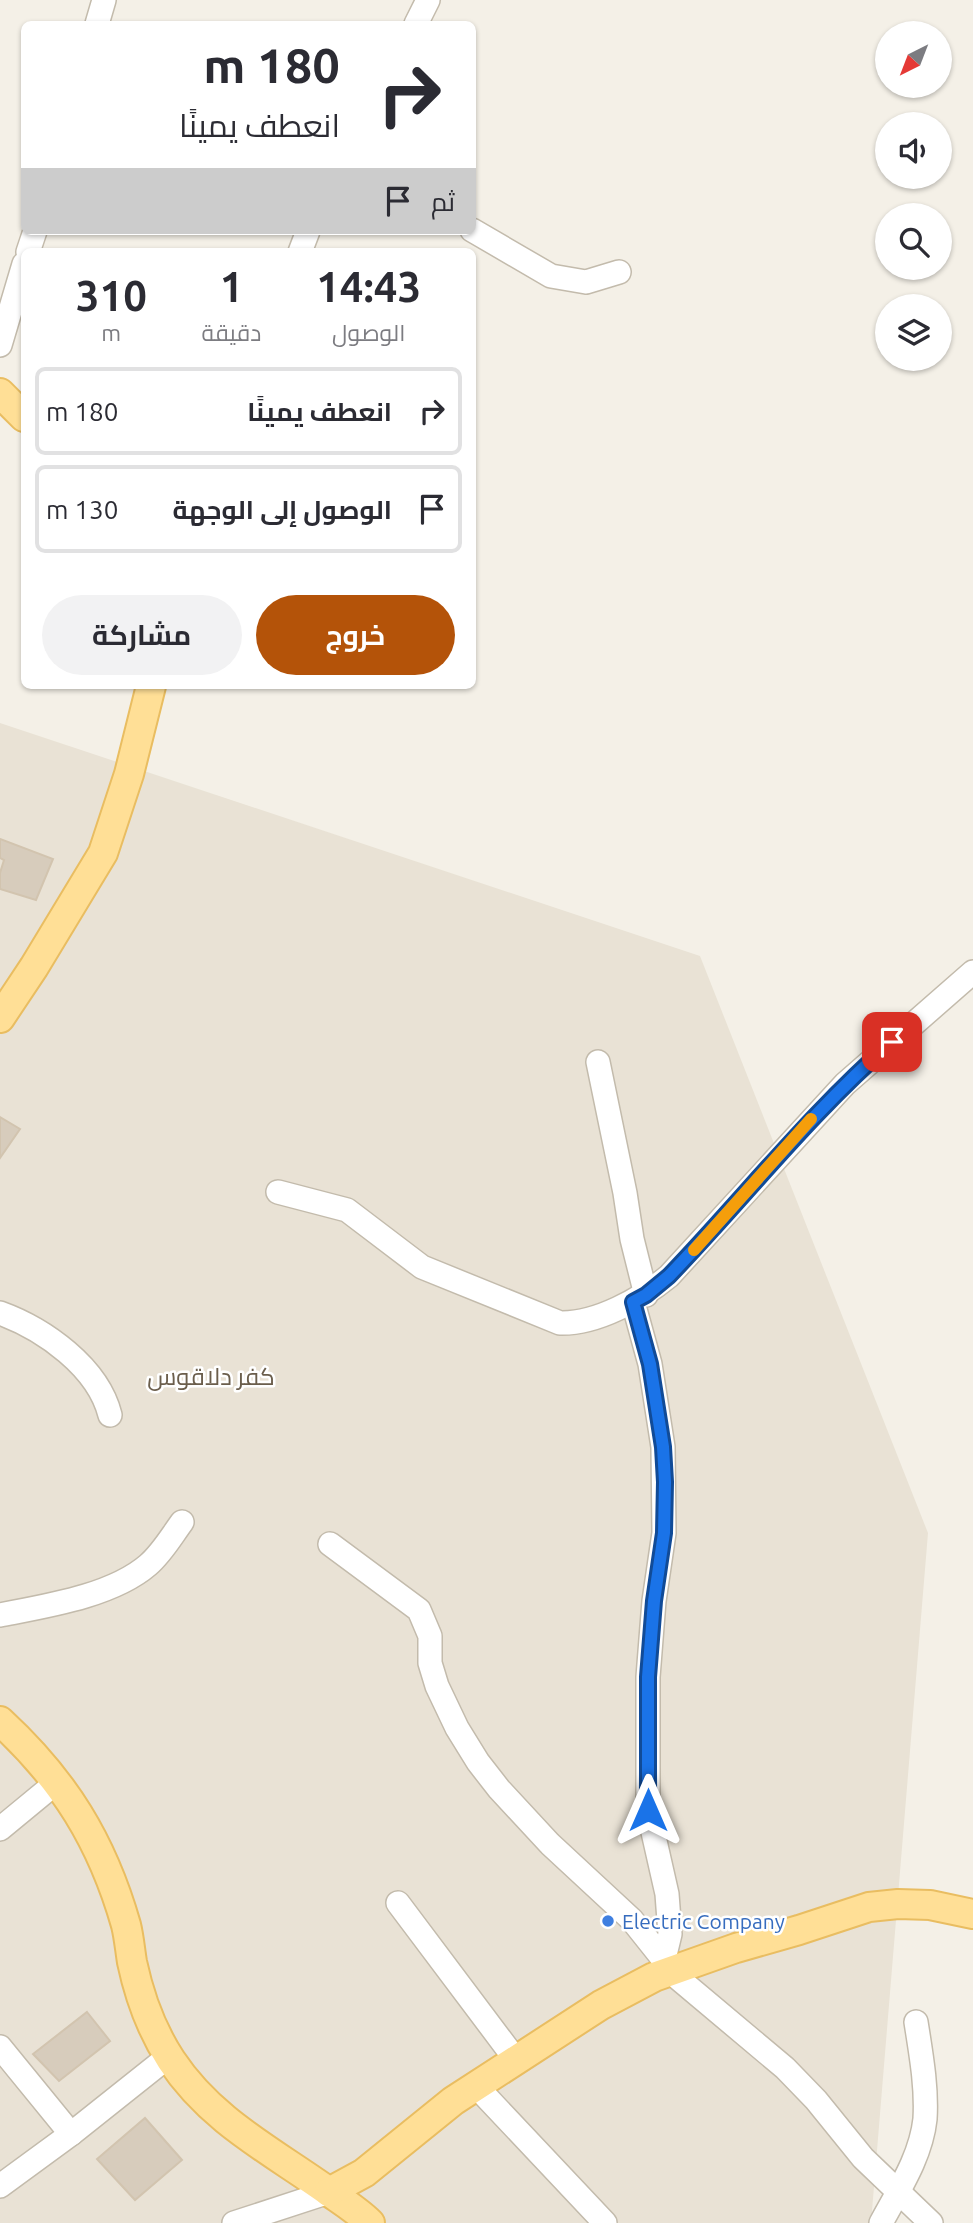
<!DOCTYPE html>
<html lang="ar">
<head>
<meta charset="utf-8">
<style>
  :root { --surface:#fff; --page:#f2f2f3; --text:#2b2b33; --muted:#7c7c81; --line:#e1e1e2; --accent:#b45309 }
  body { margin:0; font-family:Ubuntu,Cairo,sans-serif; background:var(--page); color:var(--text); direction:rtl; height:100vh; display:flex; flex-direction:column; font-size:26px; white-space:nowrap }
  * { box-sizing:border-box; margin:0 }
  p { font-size:23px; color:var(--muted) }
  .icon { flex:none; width:38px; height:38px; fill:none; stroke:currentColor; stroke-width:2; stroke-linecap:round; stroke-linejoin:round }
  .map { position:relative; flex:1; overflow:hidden; direction:ltr }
  .sheet { position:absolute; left:21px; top:248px; width:455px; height:441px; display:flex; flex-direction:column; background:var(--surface); border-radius:10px; box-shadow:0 2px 5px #0004; direction:rtl }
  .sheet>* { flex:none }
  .top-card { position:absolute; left:21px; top:21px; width:455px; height:214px; border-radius:10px; box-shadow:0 2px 5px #0004; direction:rtl; background:#fff; color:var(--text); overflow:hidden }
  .needle { width:46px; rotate:222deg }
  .fabs { position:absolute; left:875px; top:21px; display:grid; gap:14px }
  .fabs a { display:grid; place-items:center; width:77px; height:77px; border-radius:50%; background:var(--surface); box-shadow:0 2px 5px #0004; font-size:35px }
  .pin { position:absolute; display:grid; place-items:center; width:60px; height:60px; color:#fff; margin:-30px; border-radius:14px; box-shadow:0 4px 10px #0006 }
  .me { position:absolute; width:77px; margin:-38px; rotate:0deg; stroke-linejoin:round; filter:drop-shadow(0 0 5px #0008) }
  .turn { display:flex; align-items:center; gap:24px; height:147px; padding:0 21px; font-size:32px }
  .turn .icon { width:91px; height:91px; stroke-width:2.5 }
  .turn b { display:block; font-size:49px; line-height:60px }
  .then { display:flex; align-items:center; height:66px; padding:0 21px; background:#0003; gap:14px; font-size:26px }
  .eta { display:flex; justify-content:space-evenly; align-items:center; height:119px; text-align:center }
  .eta b { font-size:42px; font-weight:700; line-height:49px }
  .button { display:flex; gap:14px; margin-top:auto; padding:14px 21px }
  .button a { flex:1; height:80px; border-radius:42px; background:var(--accent); color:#fff; font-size:28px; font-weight:700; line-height:80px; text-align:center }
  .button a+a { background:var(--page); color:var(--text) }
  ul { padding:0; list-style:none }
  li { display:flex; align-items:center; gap:21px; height:88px; margin:0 14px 10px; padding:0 7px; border:4px solid var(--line); border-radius:10px }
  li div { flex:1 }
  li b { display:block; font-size:26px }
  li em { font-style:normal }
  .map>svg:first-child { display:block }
</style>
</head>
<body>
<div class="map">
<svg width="973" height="2223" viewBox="0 0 973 2223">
  <rect width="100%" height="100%" fill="#f4f0e7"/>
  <path fill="#e9e2d5" d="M0 723 700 956 928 1533 871 2223H0Z"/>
  <g fill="#d7ccbc" stroke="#d2c4af" stroke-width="2">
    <path d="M0 839 53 859 36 900 0 889V873L4 860 0 858Z"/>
    <path d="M0 1117 20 1129 0 1158Z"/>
    <path d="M87 2012 110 2041 59 2081 33 2054Z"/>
    <path d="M145 2118 182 2160 135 2200 97 2159Z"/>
  </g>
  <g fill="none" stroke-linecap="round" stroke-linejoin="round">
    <defs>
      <g id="minor">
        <path d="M97 24 104 0"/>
        <path d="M416 24 428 0"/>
        <path d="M472 230 551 276 586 282 619 272"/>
        <path d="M28 252 35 231"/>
        <path d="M300 252 308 231"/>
        <path d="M0 345 24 264"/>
        <path d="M598 1062 625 1193 632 1239 646 1295"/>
        <path d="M278 1192 347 1210 422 1267 560 1323C597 1324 641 1299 669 1276L845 1084 973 972"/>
        <path d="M633 1302 650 1364 663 1447 664 1533 654 1601 648 1677V1810L667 1894 670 1934 664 1959"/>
        <path d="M0 1313C44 1329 98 1367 110 1415"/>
        <path d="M330 1544 419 1610 430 1636V1663L437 1686 457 1728 478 1762 499 1789 550 1844 632 1920 679 1979 785 2068 816 2100 863 2158 931 2223"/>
        <path d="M0 1615C46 1606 112 1596 148 1565 162 1553 171 1537 182 1522"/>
        <path d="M0 1829 57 1782"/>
        <path d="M398 1903 516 2060"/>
        <path d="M0 2047 71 2134"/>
        <path d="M476 2086 605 2223"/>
        <path d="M0 2186 71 2134 169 2056"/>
        <path d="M234 2223 329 2192"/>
        <path d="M881 2223C898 2191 921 2157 925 2119 927 2087 921 2054 916 2022"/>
      </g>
      <g id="major">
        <path d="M0 393 24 417"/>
        <path d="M0 1018 34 967 103 853 129 774 151 686"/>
        <path d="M0 1721C64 1780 102 1841 126 1925 129 1937 130 1950 132 1962 139 1995 152 2031 171 2060 212 2122 274 2152 332 2194 345 2203 359 2212 370 2223"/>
        <path d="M329 2192 364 2173 453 2101 601 2005 654 1977 736 1948 799 1930 869 1907 898 1904 930 1905 973 1914"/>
      </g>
    </defs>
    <use href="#minor" stroke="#c3bbac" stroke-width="26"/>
    <use href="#major" stroke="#e9bd61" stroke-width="32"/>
    <use href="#minor" stroke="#fff" stroke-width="23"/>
    <use href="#major" stroke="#ffdf96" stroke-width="28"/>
  </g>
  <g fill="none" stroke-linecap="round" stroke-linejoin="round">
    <defs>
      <path id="route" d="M648 1810V1677L654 1601 664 1533 665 1482 663 1447 650 1364 633 1302 646 1295 669 1276C744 1198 810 1113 892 1042"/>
    </defs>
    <use href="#route" stroke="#114b97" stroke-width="18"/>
    <use href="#route" stroke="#1a73e8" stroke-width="12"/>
    <path stroke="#f59e0b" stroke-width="12" d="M694 1250 811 1119"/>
  </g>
  <circle fill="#3f7fe0" stroke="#fff" stroke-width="2.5" cx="608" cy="1921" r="7"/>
  <g text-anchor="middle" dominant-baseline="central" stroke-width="5" stroke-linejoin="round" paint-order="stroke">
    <g font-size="21" fill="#366cbe" stroke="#fff" text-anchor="start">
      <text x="622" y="1921">Electric Company</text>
    </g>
    <g font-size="24" fill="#6b5e4c" stroke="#fff">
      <text x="211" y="1376">كفر دلاقوس</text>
    </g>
  </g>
</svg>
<div class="fabs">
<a><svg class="needle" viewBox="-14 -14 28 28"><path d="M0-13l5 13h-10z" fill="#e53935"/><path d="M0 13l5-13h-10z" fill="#7c7c81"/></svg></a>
<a><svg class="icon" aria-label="sound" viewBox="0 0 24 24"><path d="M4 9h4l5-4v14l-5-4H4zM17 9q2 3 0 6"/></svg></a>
<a><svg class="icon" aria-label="search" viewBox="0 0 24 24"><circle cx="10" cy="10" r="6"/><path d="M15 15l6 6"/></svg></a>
<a><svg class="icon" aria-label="layers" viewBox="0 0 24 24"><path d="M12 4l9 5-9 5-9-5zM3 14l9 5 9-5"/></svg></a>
</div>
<div class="pin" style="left:892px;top:1042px;background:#d93025"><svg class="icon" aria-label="arrive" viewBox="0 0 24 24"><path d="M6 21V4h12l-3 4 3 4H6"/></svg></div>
<svg class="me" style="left:648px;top:1810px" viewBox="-20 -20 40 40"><path d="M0-17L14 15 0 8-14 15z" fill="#1a73e8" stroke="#fff" stroke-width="4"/></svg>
<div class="top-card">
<div class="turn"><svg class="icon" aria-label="right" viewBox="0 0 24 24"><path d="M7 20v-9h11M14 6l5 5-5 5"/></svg><div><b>180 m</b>انعطف يمينًا</div></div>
<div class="then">ثم<svg class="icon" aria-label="arrive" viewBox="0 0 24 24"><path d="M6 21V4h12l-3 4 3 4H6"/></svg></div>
</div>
<section class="sheet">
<div class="eta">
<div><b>14:43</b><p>الوصول</p></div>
<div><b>1</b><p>دقيقة</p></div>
<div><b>310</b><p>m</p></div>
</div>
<ul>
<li><svg class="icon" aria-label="right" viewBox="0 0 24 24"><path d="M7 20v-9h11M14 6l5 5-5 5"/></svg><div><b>انعطف يمينًا</b></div><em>180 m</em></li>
<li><svg class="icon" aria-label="arrive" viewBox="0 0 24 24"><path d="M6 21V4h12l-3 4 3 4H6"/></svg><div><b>الوصول إلى الوجهة</b></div><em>130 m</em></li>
</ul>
<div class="button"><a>خروج</a><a>مشاركة</a></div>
</section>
</div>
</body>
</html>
